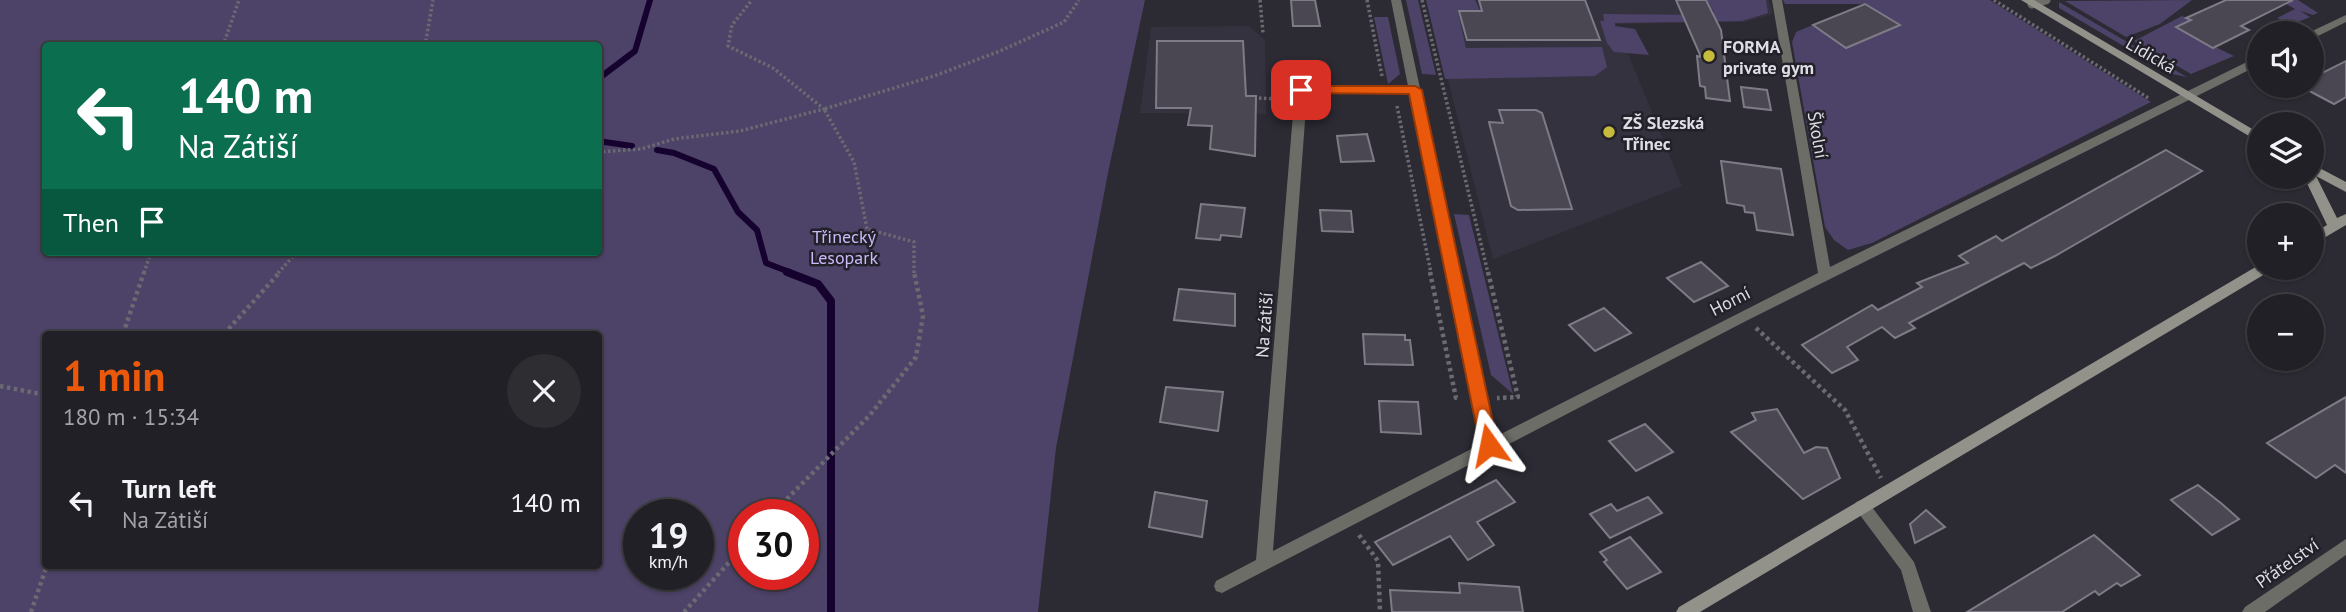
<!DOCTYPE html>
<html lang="en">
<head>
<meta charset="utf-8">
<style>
  :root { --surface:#212026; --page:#2d2d32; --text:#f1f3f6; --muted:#a2a3a7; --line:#3e3e43; --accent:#ea580c }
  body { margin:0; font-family:"PT Sans",sans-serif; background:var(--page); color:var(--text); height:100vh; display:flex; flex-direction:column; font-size:26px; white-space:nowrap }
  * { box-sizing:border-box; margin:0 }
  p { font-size:23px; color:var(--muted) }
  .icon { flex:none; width:38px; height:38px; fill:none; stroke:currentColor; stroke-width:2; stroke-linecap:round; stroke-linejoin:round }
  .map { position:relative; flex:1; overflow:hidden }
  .details { position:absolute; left:42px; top:331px; width:560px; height:238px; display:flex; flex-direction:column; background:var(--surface); border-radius:7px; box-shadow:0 2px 5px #0004,0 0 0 2px var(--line) }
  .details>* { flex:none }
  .top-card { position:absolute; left:42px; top:42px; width:560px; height:214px; border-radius:7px; box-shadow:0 2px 5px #0004,0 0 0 2px var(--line); background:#0b6e4f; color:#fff; overflow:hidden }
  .controls { position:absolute; left:2247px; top:21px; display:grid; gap:14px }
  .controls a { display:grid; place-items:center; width:77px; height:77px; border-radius:50%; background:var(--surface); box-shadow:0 2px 5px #0004,0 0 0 2px var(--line); font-size:35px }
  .speed { position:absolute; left:623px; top:499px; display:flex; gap:14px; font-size:35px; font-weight:700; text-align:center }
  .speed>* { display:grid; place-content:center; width:91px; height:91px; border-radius:50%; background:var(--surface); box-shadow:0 2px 5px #0004,0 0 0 2px var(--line); line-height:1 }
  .speed small { font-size:18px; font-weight:400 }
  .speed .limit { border:10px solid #d22; background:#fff; color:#111 }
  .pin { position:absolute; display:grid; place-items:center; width:60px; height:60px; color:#fff; margin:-30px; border-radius:14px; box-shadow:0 4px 10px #0006 }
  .me { position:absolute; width:77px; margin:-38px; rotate:348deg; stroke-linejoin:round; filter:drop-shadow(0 0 5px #0008) }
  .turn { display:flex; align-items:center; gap:24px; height:147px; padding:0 21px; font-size:32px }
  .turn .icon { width:91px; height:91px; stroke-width:2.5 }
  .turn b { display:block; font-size:49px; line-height:60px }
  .then { display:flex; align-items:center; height:66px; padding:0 21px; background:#0003; gap:14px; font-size:26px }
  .round { display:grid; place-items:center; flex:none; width:74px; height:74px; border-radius:37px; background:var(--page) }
  .head { display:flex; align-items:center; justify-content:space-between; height:119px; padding:0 21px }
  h1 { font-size:42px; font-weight:600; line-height:52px; color:var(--accent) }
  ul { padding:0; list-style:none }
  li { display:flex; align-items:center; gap:21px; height:105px; padding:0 21px }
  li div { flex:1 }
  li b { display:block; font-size:26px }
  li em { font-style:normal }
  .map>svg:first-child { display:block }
</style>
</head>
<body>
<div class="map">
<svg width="2346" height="612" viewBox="0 0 2346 612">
  <rect width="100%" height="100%" fill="#2c2a33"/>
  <g fill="#353240">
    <path d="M1428 0H1769L1773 14 1744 22 1616 24 1682 186 1493 259Z"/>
    <path d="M1249 26 1265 40 1266 114 1140 113 1151 27Z"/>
  </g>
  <g fill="#4d4267" fill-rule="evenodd">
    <path d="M0 0H1145L1108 173 1056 448 1038 612H0ZM46 46H598V252H46ZM46 334H598V565H46ZM698 514V574H639V514ZM803 514V574H744V514Z"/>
    <path d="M1406 0H1418L1436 75 1422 74Z"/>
    <path d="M1426 0H1475L1480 11 1458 12 1466 48 1602 47 1607 67 1595 76 1445 79Z"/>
    <path d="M1707 0H1766L1768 13 1742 21 1615 23V26L1635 29 1649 55 1614 52 1607 43 1600 21H1604L1603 14 1710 15 1714 12Z"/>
    <path d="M1783 0H1990L2151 102 1872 243 1848 250 1834 240 1825 227 1792 42 1796 32 1863 4H1785Z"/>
    <path d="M2192 0 2160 24 2126 37 2065 1Z"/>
    <path d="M2279 0H2298L2318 13 2313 15 2300 11 2310 17 2291 25 2277 18 2295 9Z"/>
    <path d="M2059 2 2187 77 2172 74 2159 67 2059 8Z"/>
    <path d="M2182 16 2191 20 2176 28 2234 56 2191 74 2134 41Z"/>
    <path d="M1374 17H1388L1400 74 1388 84Z"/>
    <path d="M1454 214 1469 215 1513 394 1491 375Z"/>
  </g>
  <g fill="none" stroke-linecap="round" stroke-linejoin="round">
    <g stroke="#15022f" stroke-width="6">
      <path d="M598 79 635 51 650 0"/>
      <path d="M598 141 632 146"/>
      <path d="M657 150 674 153 714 169 738 212 757 230 766 263 792 273"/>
    </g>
    <path stroke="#15022f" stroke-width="8" d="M787 272 818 284 831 301V612"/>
  </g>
  <g fill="#4a4752" stroke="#7e7b87" stroke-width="2">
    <path d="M1291 0H1315L1320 26H1293Z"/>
    <path d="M1479 0H1585L1600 40H1467L1459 11H1482Z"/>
    <path d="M1676 0H1706L1721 30 1730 101 1706 98 1705 87 1700 86 1697 56 1701 57Z"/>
    <path d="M2226 0H2293L2241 26 2249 30 2213 48 2176 27 2191 20 2186 18Z"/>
    <path d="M1865 4 1900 25 1846 48 1813 25Z"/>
    <path d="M1157 41H1243L1246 96H1256L1255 156 1210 149 1212 126 1188 125 1191 108H1156Z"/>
    <path d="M2346 61V97L2334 104 2300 86H2312V78Z"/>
    <path d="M1741 87 1767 90 1771 110 1744 107Z"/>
    <path d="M1499 110H1536L1542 113 1572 209 1518 210 1511 206 1489 122 1503 123Z"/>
    <path d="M1367 134 1374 161 1341 162 1337 136Z"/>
    <path d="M2166 150 2202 171 2055 256 2031 268 2024 263 1909 323 1915 328 1895 338 1882 327 1847 347 1858 360 1832 373 1802 345 1872 305 1878 310 1922 287 1917 283 1968 263 1959 256 1996 236 2002 241Z"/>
    <path d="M1721 161 1781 169 1793 235 1757 230 1754 213 1745 212 1744 206 1727 203Z"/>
    <path d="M1201 204 1245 208 1241 237 1221 235 1220 240 1196 238Z"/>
    <path d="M1320 210 1351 211 1353 232 1322 231Z"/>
    <path d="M1701 262 1728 286 1694 302 1667 278Z"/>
    <path d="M1179 289 1235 294V326L1174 320Z"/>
    <path d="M1604 308 1631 333 1595 351 1569 325Z"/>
    <path d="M1363 334 1405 335V340H1410L1413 365 1365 364Z"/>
    <path d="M1166 387 1223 392 1218 431 1160 422Z"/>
    <path d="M2346 397V473L2335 465 2316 478 2267 443Z"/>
    <path d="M1379 401 1418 402 1421 434 1381 432Z"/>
    <path d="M1777 409 1804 453 1816 447 1827 448 1840 478 1803 499 1731 432 1756 420 1752 413Z"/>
    <path d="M1645 424 1673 452 1636 471 1609 441Z"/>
    <path d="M1496 480 1515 502 1477 522 1494 545 1468 560 1450 536 1393 565 1375 542Z"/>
    <path d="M2198 485 2222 504 2239 519 2212 535 2171 500Z"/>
    <path d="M1155 492 1207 501 1202 537 1149 527Z"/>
    <path d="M1648 497 1662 513 1610 538 1590 514 1611 504 1617 511Z"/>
    <path d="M1926 510 1945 527 1915 543 1910 524Z"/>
    <path d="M2094 535 2140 575 2121 586 2117 583 2099 595 2095 591 2062 612H1967Z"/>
    <path d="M1630 537 1661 572 1627 589 1604 562 1607 560 1600 552Z"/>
    <path d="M1459 583 1519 587 1523 612H1392L1390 590 1460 593Z"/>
  </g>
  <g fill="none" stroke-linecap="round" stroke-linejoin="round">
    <g stroke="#6b6971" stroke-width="3.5" stroke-dasharray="2.5 2.5" stroke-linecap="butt">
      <path d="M1260 0 1263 33"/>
      <path d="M1367 0 1382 76"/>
      <path d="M1422 0 1488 273"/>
      <path d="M1994 0 2150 99"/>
      <path d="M223 46 239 0"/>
      <path d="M425 46 433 0"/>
      <path d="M1259 98 1277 99 1283 104"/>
      <path d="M1397 106 1431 273"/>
      <path d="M598 152 641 149 674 139 740 131 824 109 773 68 728 46 732 25 752 0"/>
      <path d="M144 273 151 252"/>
      <path d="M278 273 297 252"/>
      <path d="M914 273V242L867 229 854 162 824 109 934 76 1000 51 1064 22 1079 0"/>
    </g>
    <g stroke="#6b6971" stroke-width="4.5" stroke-dasharray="3.5 3.5" stroke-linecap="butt">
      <path d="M1430 272 1456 398H1460"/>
      <path d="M1488 272 1518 397 1497 398"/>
      <path d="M1756 328 1845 410 1881 478"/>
      <path d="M123 334 144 272"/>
      <path d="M224 334 280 272"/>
      <path d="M0 386 46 395"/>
      <path d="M772 514 870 415 916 357 923 316 914 272"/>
      <path d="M1359 535 1378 561 1380 612"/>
      <path d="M31 612 47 565"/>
      <path d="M684 612 744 546"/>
    </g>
    <path stroke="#6d6d68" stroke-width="9" d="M2032 4 2046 0"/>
    <g fill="#6d6d68" fill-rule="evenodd">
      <path d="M1391 0H1401L1495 437 1818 273 1772 0H1782L1830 267 2255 58H2259V65L1748 320 1222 593 1216 591 1214 586 1216 581 1256 560 1295 90 1301 86H1408ZM1307 94H1410L1481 444 1273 551Z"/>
      <path d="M2346 15V22L2316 37 2312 38V33H2308Z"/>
      <path d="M1862 500 1868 502 1914 562 1931 612H1913L1901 570 1854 507 1856 502Z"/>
      <path d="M2346 539V555L2265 612H2242L2245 607Z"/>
    </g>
    <g fill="#92928a" fill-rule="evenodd">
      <path d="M2021 0H2034L2259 133V142Z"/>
      <path d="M2312 164 2346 182V192L2316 176 2337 218 2346 214V225L2312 245V234L2327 225 2304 177H2312Z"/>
      <path d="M2259 265V268H2272L2270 271 1700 612H1676L1679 607Z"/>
    </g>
  </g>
  <path fill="#ea580c" stroke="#983908" stroke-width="2" d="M1301 86H1415L1422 90 1498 445 1495 450H1483L1480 445 1409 94 1296 93 1294 90Z"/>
  <g fill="#c7bb3b" stroke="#222029" stroke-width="2.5">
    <circle cx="1709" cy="56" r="7"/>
    <circle cx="1609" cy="132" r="7"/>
  </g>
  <g text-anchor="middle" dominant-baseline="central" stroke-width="5" stroke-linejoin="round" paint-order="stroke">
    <g font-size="18" font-weight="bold" fill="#dfdde4" stroke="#222029" text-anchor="start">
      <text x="1723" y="46">FORMA<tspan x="1723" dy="21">private gym</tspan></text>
      <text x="1623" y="122">ZŠ Slezská<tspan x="1623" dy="21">Třinec</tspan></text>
    </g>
    <g font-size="18" fill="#dfdde4" stroke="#222029">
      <text transform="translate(2151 55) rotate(30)">Lidická</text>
      <text transform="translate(1818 135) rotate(80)">Školní</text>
      <text transform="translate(1730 301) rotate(-27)">Horní</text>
      <text transform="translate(1264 325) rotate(-86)">Na zátiší</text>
      <text transform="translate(2287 563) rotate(-35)">Přátelství</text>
    </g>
    <g font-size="18" fill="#cbb9fa" stroke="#222029">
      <text x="844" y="236">Třinecký<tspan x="844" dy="21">Lesopark</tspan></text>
    </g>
  </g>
</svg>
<div class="controls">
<a><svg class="icon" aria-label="sound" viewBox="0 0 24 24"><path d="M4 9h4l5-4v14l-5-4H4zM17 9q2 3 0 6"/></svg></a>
<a><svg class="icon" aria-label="layers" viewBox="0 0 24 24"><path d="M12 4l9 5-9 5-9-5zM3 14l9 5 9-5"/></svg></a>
<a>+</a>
<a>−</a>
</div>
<div class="speed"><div>19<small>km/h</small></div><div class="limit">30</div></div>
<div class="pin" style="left:1301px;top:90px;background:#d93025"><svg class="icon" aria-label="arrive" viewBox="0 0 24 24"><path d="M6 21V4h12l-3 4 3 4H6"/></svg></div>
<svg class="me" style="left:1489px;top:445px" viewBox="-20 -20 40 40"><path d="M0-17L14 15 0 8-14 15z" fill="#ea580c" stroke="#fff" stroke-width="4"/></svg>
<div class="top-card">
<div class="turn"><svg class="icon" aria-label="left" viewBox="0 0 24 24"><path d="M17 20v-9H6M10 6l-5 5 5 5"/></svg><div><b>140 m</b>Na Zátiší</div></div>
<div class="then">Then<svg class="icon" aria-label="arrive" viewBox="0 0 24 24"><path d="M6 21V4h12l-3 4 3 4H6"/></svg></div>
</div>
<section class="details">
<div class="head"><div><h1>1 min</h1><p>180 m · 15:34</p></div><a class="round"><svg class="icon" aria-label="close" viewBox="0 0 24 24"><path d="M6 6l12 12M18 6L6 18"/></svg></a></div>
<ul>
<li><svg class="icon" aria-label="left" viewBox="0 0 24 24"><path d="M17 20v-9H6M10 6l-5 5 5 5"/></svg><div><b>Turn left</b><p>Na Zátiší</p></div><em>140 m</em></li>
</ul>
</section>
</div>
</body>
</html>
